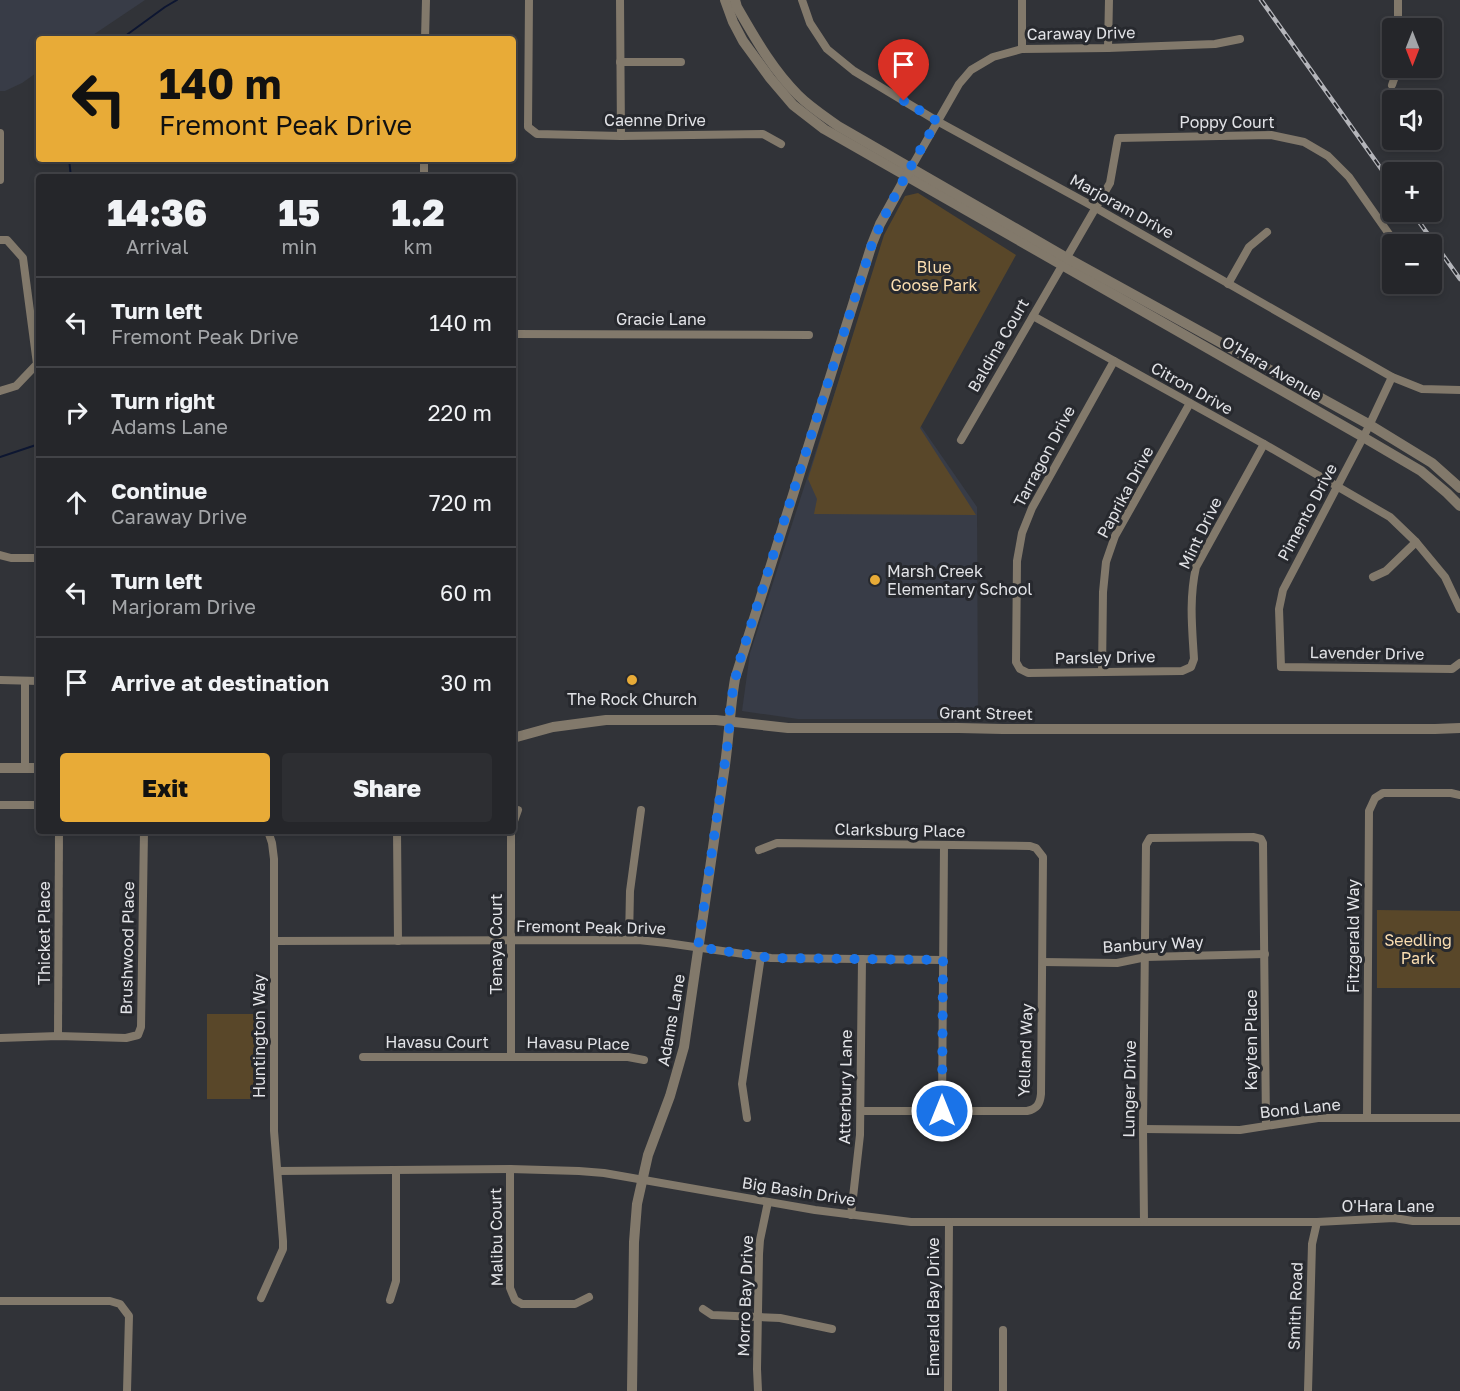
<!DOCTYPE html>
<html lang="en">
<head>
<meta charset="utf-8">
<style>
  :root { --surface:#25262a; --page:#2d2e32; --text:#f1f3f6; --muted:#a3a5a8; --line:#424347; --accent:#e8ab37 }
  body { margin:0; font-family:"Golos Text",sans-serif; background:var(--page); color:var(--text); height:100vh; display:flex; flex-direction:column; font-size:22px; white-space:nowrap }
  * { box-sizing:border-box; margin:0 }
  p { font-size:20px; color:var(--muted) }
  .icon { flex:none; width:33px; height:33px; fill:none; stroke:currentColor; stroke-width:2; stroke-linecap:round; stroke-linejoin:round }
  .map { position:relative; flex:1; overflow:hidden }
  .panel { position:absolute; left:36px; top:174px; width:480px; height:660px; display:flex; flex-direction:column; background:var(--surface); border-radius:6px; box-shadow:0 3px 9px #0003,0 0 0 2px var(--line) }
  .panel>* { flex:none }
  .guide { position:absolute; left:36px; top:36px; width:480px; height:126px; border-radius:6px; box-shadow:0 3px 9px #0003,0 0 0 2px var(--line); background:#e8ab37; color:#111; overflow:hidden }
  .needle { width:39px; rotate:180deg }
  .fabs { position:absolute; left:1382px; top:18px; display:grid; gap:12px }
  .fabs a { display:grid; place-items:center; width:60px; height:60px; border-radius:6px; background:var(--surface); box-shadow:0 3px 9px #0003,0 0 0 2px var(--line); font-size:30px }
  .pin { position:absolute; display:grid; place-items:center; width:51px; height:51px; color:#fff; margin:-62px -26px; border-radius:50% 50% 50% 0; rotate:-45deg; box-shadow:0 0 6px #0007 }
  .pin .icon { rotate:45deg }
  .me { position:absolute; width:66px; margin:-33px; rotate:0deg; stroke-linejoin:round; filter:drop-shadow(0 0 4px #0008) }
  .turn { display:flex; align-items:center; gap:21px; height:126px; padding:0 24px; font-size:27px }
  .turn .icon { width:78px; height:78px; stroke-width:2.5 }
  .turn b { display:block; font-size:42px; line-height:51px }
  .eta { display:flex; justify-content:space-evenly; align-items:center; height:102px; text-align:center }
  .eta b { font-size:36px; font-weight:800; line-height:42px }
  .action { display:flex; gap:12px; margin-top:auto; padding:12px 24px }
  .action a { flex:1; height:69px; border-radius:6px; background:var(--accent); color:#111; font-size:24px; font-weight:800; line-height:69px; text-align:center }
  .action a+a { background:var(--page); color:var(--text) }
  ul { padding:0; list-style:none }
  li { display:flex; align-items:center; gap:18px; height:90px; padding:0 24px; border-top:2px solid var(--line) }
  li div { flex:1 }
  li b { display:block; font-size:22px }
  li em { font-style:normal }
  .map>svg:first-child { display:block }
</style>
</head>
<body>
<div class="map">
<svg width="1460" height="1391" viewBox="0 0 1460 1391">
  <rect width="100%" height="100%" fill="#313338"/>
  <g fill="#383c47">
    <path d="M0 0H145L87 39H39V71L22 83 5 91H0Z"/>
    <path d="M855 331 977 507 978 719H798L742 711 750 653Z"/>
  </g>
  <g fill="#594729">
    <path d="M918 193 1016 255 920 428 976 515 814 514 817 499 808 479 884 235 905 196Z"/>
    <path d="M1377 910 1460 911V988H1377Z"/>
    <rect x="207" y="1014" width="59" height="85"/>
  </g>
  <g fill="none" stroke-linecap="round" stroke-linejoin="round">
    <g stroke="#0d1631" stroke-width="2">
      <path d="M121 39 165 7 177 0"/>
      <path d="M69 159 71 177"/>
      <path d="M0 457 39 444"/>
    </g>
    <g stroke="#82796b" stroke-width="8">
      <path d="M529 0 528 127 537 134 621 136 763 134 781 144"/>
      <path d="M620 0 621 136"/>
      <path d="M802 0 810 23 827 49 854 71 937 121 1096 208 1392 377 1422 389 1460 390"/>
      <path d="M1022 0V49"/>
      <path d="M1398 0V28"/>
      <path d="M425 39 426 0"/>
      <path d="M1108 48 1109 0"/>
      <path d="M620 62H681"/>
      <path d="M1392 85 1398 68"/>
      <path d="M0 133V180"/>
      <path d="M911 168 959 84 971 70 993 57 1022 49 1108 48 1215 44 1240 39"/>
      <path d="M424 177V159"/>
      <path d="M0 240H7L23 258 37 364 16 386 0 391"/>
      <path d="M1228 284 1249 247 1267 232"/>
      <path d="M1033 316 1264 444 1390 517 1416 542 1445 577 1460 609"/>
      <path d="M513 334 809 335"/>
      <path d="M1114 361 1032 508 1022 533 1017 561 1016 662 1020 669 1028 673 1182 671 1191 667 1194 659C1192 627 1189 599 1196 567L1264 444"/>
      <path d="M1392 377 1368 428 1283 590 1279 609 1281 667 1452 669 1460 663"/>
      <path d="M961 440 1110 183 1118 138 1271 135 1304 142 1328 156 1349 177 1396 244"/>
      <path d="M0 555 11 558H39"/>
      <path d="M1373 577 1386 571 1416 542"/>
      <path d="M1102 672 1103 592 1106 562 1115 536 1190 403"/>
      <path d="M0 680 39 681"/>
      <path d="M25 768V681"/>
      <path d="M0 805H39"/>
      <path d="M513 824 518 810"/>
      <path d="M397 831 398 941"/>
      <path d="M511 831V1057"/>
      <path d="M759 850 777 843 1030 846 1036 848 1043 857 1041 1094C1040 1104 1037 1109 1027 1111H861"/>
      <path d="M629 940 630 891 641 810"/>
      <path d="M274 941 638 940 667 943 771 958 943 960"/>
      <path d="M1043 962 1117 963 1146 957 1265 954"/>
      <path d="M58 1036 59 831"/>
      <path d="M0 1038 58 1036 126 1038 138 1035 141 1027 144 831"/>
      <path d="M363 1057H628L644 1060"/>
      <path d="M942 1111 944 845"/>
      <path d="M747 1118 742 1084 761 956"/>
      <path d="M1367 1118 1369 811 1375 798 1383 793H1451L1460 795"/>
      <path d="M1143 1129 1240 1130 1318 1118H1460"/>
      <path d="M510 1169V1288L515 1300 522 1304H575L589 1297"/>
      <path d="M278 1171 510 1169 579 1171 604 1173 815 1210 911 1222H1317L1394 1218 1413 1221H1460"/>
      <path d="M851 1215 860 1135 862 959"/>
      <path d="M1144 1222 1143 1129 1146 845 1150 838 1253 837 1261 839 1263 843 1266 1125"/>
      <path d="M261 1298 283 1249V1241L274 1131V859L272 843 268 831"/>
      <path d="M390 1300 396 1281V1170"/>
      <path d="M0 1301H110L120 1304 129 1316 127 1391"/>
      <path d="M703 1309 712 1315 780 1318 832 1329"/>
      <path d="M758 1391 757 1369 759 1254 760 1240 768 1202"/>
      <path d="M948 1391 949 1222"/>
      <path d="M1003 1391V1330"/>
      <path d="M1308 1391 1312 1244 1317 1222"/>
    </g>
    <g stroke="#82796b" stroke-width="10">
      <path d="M725 0 733 22 743 41 770 78 793 105 824 129 1363 437 1421 471 1447 493 1460 506"/>
      <path d="M735 0 737 7C755 38 772 69 798 95 810 107 824 116 838 126L1067 258 1370 425 1432 463 1460 488"/>
      <path d="M513 738 553 727 606 720H716L788 728H959L1003 729H1435L1460 728"/>
      <path d="M0 768H39"/>
      <path d="M632 1391 634 1242 637 1204 648 1155 670 1096 684 1047 725 765C729 736 730 708 735 679L872 244 880 224 911 168"/>
    </g>
    <defs>
      <g id="rail">
        <path d="M1261 0 1392 184"/>
        <path d="M1412 212 1460 279"/>
      </g>
    </defs>
    <use href="#rail" stroke="#b4b5ba" stroke-width="4.5"/>
    <use href="#rail" stroke="#27292e" stroke-width="2" stroke-dasharray="7" stroke-linecap="butt"/>
  </g>
  <g fill="none" stroke-linecap="round" stroke-linejoin="round">
    <path stroke="#1a73e8" stroke-width="10" stroke-dasharray="0 18" d="M904 101 937 121C914 161 890 201 872 244L738 666 730 705 729 734 698 947 771 958 943 960 942 1111"/>
  </g>
  <g fill="#e8ab37" stroke="#27292e" stroke-width="2">
    <circle cx="875" cy="580" r="6"/>
    <circle cx="632" cy="680" r="6"/>
  </g>
  <g text-anchor="middle" dominant-baseline="central" stroke-width="6" stroke-linejoin="round" paint-order="stroke">
    <g font-size="16" fill="#e2e3e7" stroke="#27292e">
      <text transform="translate(1081 33) rotate(-1)">Caraway Drive</text>
      <text x="655" y="120">Caenne Drive</text>
      <text x="1227" y="122">Poppy Court</text>
      <text transform="translate(1122 206) rotate(29)">Marjoram Drive</text>
      <text x="661" y="319">Gracie Lane</text>
      <text transform="translate(998 345) rotate(-60)">Baldina Court</text>
      <text transform="translate(1272 368) rotate(30)">O'Hara Avenue</text>
      <text transform="translate(1192 388) rotate(29)">Citron Drive</text>
      <text transform="translate(1044 456) rotate(-62)">Tarragon Drive</text>
      <text transform="translate(1125 492) rotate(-62)">Paprika Drive</text>
      <text transform="translate(1307 512) rotate(-62)">Pimento Drive</text>
      <text transform="translate(1200 533) rotate(-64)">Mint Drive</text>
      <text transform="translate(1367 653) rotate(1)">Lavender Drive</text>
      <text transform="translate(1105 657) rotate(-1)">Parsley Drive</text>
      <text transform="translate(986 713) rotate(1)">Grant Street</text>
      <text transform="translate(900 830) rotate(1)">Clarksburg Place</text>
      <text transform="translate(591 927) rotate(1)">Fremont Peak Drive</text>
      <text transform="translate(44 933) rotate(-90)">Thicket Place</text>
      <text transform="translate(1353 936) rotate(-90)">Fitzgerald Way</text>
      <text transform="translate(496 944) rotate(-90)">Tenaya Court</text>
      <text transform="translate(1153 944) rotate(-3)">Banbury Way</text>
      <text transform="translate(127 948) rotate(-89)">Brushwood Place</text>
      <text transform="translate(671 1020) rotate(-80)">Adams Lane</text>
      <text transform="translate(259 1036) rotate(-90)">Huntington Way</text>
      <text transform="translate(1251 1040) rotate(-90)">Kayten Place</text>
      <text x="437" y="1042">Havasu Court</text>
      <text transform="translate(578 1043) rotate(1)">Havasu Place</text>
      <text transform="translate(1025 1050) rotate(-88)">Yelland Way</text>
      <text transform="translate(845 1087) rotate(-89)">Atterbury Lane</text>
      <text transform="translate(1129 1089) rotate(-89)">Lunger Drive</text>
      <text transform="translate(1300 1108) rotate(-6)">Bond Lane</text>
      <text transform="translate(799 1191) rotate(9)">Big Basin Drive</text>
      <text x="1388" y="1206">O'Hara Lane</text>
      <text transform="translate(496 1237) rotate(-91)">Malibu Court</text>
      <text transform="translate(745 1296) rotate(-88)">Morro Bay Drive</text>
      <text transform="translate(1295 1306) rotate(-88)">Smith Road</text>
      <text transform="translate(933 1307) rotate(-90)">Emerald Bay Drive</text>
    </g>
    <g font-size="16" fill="#faddb0" stroke="#27292e">
      <text x="934" y="267">Blue<tspan x="934" dy="18">Goose Park</tspan></text>
      <text x="1418" y="940">Seedling<tspan x="1418" dy="18">Park</tspan></text>
    </g>
    <g font-size="16" fill="#e2e3e7" stroke="#27292e" text-anchor="start">
      <text x="887" y="571">Marsh Creek<tspan x="887" dy="18">Elementary School</tspan></text>
      <text x="632" y="699" text-anchor="middle">The Rock Church</text>
    </g>
  </g>
</svg>
<div class="fabs">
<a><svg class="needle" viewBox="-14 -14 28 28"><path d="M0-13l5 13h-10z" fill="#e53935"/><path d="M0 13l5-13h-10z" fill="#a3a5a8"/></svg></a>
<a><svg class="icon" aria-label="sound" viewBox="0 0 24 24"><path d="M4 9h4l5-4v14l-5-4H4zM17 9q2 3 0 6"/></svg></a>
<a>+</a>
<a>−</a>
</div>
<div class="pin" style="left:904px;top:101px;background:#d93025"><svg class="icon" aria-label="arrive" viewBox="0 0 24 24"><path d="M6 21V4h12l-3 4 3 4H6"/></svg></div>
<svg class="me" style="left:942px;top:1111px" viewBox="-20 -20 40 40"><circle r="17" fill="#1a73e8" stroke="#fff" stroke-width="3"/><path d="M0-11L8 9 0 5-8 9z" fill="#fff"/></svg>
<div class="guide">
<div class="turn"><svg class="icon" aria-label="left" viewBox="0 0 24 24"><path d="M17 20v-9H6M10 6l-5 5 5 5"/></svg><div><b>140 m</b>Fremont Peak Drive</div></div>
</div>
<section class="panel">
<div class="eta">
<div><b>14:36</b><p>Arrival</p></div>
<div><b>15</b><p>min</p></div>
<div><b>1.2</b><p>km</p></div>
</div>
<ul>
<li><svg class="icon" aria-label="left" viewBox="0 0 24 24"><path d="M17 20v-9H6M10 6l-5 5 5 5"/></svg><div><b>Turn left</b><p>Fremont Peak Drive</p></div><em>140 m</em></li>
<li><svg class="icon" aria-label="right" viewBox="0 0 24 24"><path d="M7 20v-9h11M14 6l5 5-5 5"/></svg><div><b>Turn right</b><p>Adams Lane</p></div><em>220 m</em></li>
<li><svg class="icon" aria-label="ahead" viewBox="0 0 24 24"><path d="M12 20V5M6 11l6-6 6 6"/></svg><div><b>Continue</b><p>Caraway Drive</p></div><em>720 m</em></li>
<li><svg class="icon" aria-label="left" viewBox="0 0 24 24"><path d="M17 20v-9H6M10 6l-5 5 5 5"/></svg><div><b>Turn left</b><p>Marjoram Drive</p></div><em>60 m</em></li>
<li><svg class="icon" aria-label="arrive" viewBox="0 0 24 24"><path d="M6 21V4h12l-3 4 3 4H6"/></svg><div><b>Arrive at destination</b></div><em>30 m</em></li>
</ul>
<div class="action"><a>Exit</a><a>Share</a></div>
</section>
</div>
</body>
</html>
